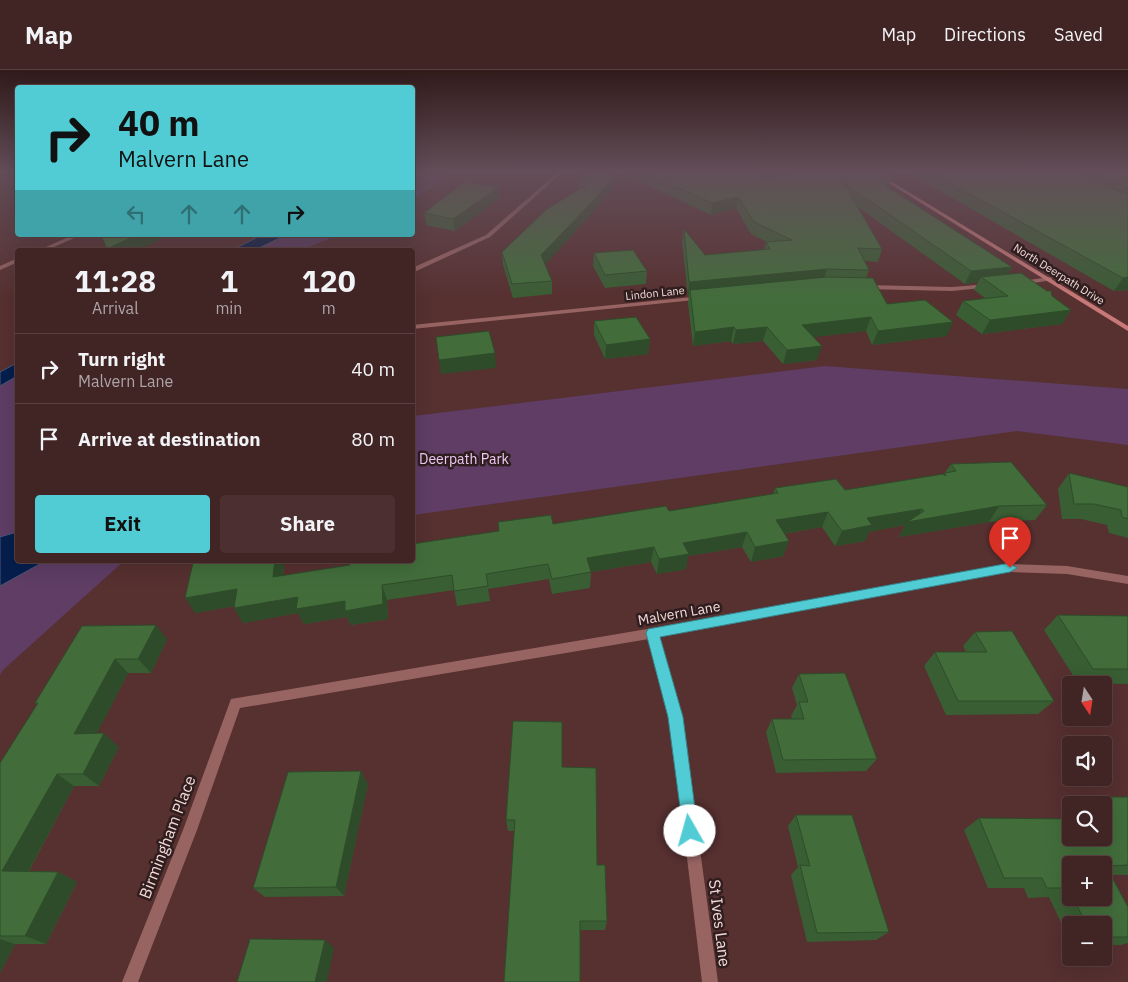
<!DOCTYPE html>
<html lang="en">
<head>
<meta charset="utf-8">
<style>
  :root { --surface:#412424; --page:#4c3031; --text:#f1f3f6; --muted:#aea4a6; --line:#5a4141; --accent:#51ccd4 }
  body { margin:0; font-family:"IBM Plex Sans",sans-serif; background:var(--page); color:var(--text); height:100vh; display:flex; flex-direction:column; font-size:19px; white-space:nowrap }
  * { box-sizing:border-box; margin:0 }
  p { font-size:16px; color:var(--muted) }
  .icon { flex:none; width:28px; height:28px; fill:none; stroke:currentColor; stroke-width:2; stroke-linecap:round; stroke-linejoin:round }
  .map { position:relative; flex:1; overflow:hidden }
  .side { position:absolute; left:15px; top:178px; width:400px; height:315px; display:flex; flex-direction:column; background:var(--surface); border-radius:5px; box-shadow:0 5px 20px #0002,0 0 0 1px var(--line) }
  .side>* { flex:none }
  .guide { position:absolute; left:15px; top:15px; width:400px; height:152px; border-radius:5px; box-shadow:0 5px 20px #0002,0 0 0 1px var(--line); background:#51ccd4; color:#111; overflow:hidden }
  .needle { width:32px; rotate:168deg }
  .tools { position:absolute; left:1062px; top:606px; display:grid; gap:10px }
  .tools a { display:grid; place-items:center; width:50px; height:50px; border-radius:5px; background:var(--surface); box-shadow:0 5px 20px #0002,0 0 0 1px var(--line); font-size:25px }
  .pin { position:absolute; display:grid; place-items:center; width:42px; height:42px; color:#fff; margin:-51px -21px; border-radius:50% 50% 50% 0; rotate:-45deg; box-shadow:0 0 5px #0007 }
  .pin .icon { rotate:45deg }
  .me { position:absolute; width:55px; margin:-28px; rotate:353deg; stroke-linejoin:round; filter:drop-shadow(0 0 4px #0008) }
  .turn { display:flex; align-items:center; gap:18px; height:105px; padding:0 20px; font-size:22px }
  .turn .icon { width:65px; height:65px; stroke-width:2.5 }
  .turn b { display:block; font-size:35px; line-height:42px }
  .lanes { display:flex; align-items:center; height:48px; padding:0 20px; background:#0003; justify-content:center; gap:25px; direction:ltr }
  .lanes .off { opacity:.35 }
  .eta { display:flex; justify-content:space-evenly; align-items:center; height:85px; text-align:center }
  .eta b { font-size:30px; font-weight:700; line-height:35px }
  .action { display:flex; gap:10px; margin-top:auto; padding:10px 20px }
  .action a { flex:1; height:58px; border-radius:5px; background:var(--accent); color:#111; font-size:20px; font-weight:700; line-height:58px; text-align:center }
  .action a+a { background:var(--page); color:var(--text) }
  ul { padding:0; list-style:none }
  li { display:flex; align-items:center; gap:15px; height:70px; padding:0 20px; border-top:1px solid var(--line) }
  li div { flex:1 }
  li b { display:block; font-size:19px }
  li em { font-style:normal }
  header { display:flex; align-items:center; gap:30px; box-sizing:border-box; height:70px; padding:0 25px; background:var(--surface); border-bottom:1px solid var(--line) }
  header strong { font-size:24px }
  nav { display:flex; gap:28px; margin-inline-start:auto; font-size:18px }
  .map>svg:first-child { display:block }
</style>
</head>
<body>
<header>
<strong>Map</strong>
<nav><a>Map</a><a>Directions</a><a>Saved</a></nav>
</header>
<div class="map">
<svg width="1128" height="912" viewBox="0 0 1128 912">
  <rect width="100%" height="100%" fill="#573030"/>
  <g fill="#5f3d65">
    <path d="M413 102H456L413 129Z"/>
    <path d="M261 165H338L302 180H235Z"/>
    <path d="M825 296 1128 319V375L1017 361 413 445V346Z"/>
    <path d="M17 301 18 490H125L3 600 0 605V311Z"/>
  </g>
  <g fill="#051e4c" stroke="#4c5676">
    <path d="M262 165H286L255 180H232Z"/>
    <path d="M17 293V306L0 316V302Z"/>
    <path d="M17 462 18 490H47L0 516V467Z"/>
  </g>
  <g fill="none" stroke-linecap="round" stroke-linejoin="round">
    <g fill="#976462" fill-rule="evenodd">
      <path d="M558 102H563L490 167 412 203V198L486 165Z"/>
      <path d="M73 165H81L47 180H39Z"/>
      <path d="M18 188V192L0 200V196Z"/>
      <path d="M1050 207 1052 208V210L1021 215 1018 213 1021 211Z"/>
      <path d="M989 214 991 215V217L952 221 866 219 863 217 866 215 952 217Z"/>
      <path d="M702 226 704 227V229L412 259V255Z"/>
      <path d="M1010 494 1067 496 1128 506V514L1067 504 1010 502 660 567 682 647 718 912H702L670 647 649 569 240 638 197 760 138 912H122L183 760 231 629 653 558Z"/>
    </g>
    <path fill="#c87877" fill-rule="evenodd" d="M871 102H876L1128 256V261Z"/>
  </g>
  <g fill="#395e33" fill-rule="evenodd">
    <path d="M583 102H897L892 110 891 109 888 117 1012 197 1008 204 1052 226 1071 240 1062 254 982 264 956 245 963 231 985 228 974 220 978 212 965 214 858 137 882 179 878 192 865 191 869 200 866 208 887 234 947 266 872 275 866 261 813 267 817 290 783 294 763 271 733 274 731 271 693 276 688 233 689 225 688 226 682 172 684 159 705 185 764 180 766 172H767L751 164 736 138 711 145 624 104 593 142 545 194 552 211V224L513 228 503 195 502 182 580 118H578L579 107Z"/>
    <path d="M907 102H1128V220L1114 221Z"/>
    <path d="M500 128 455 161 426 155 424 143Z"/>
    <path d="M594 183 647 201 646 214 605 218 593 196Z"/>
    <path d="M594 251 650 269 648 284 605 289 594 265Z"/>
    <path d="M951 394 1047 435 1035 450 989 452 899 467 905 455 869 462 865 471 835 476 822 457 784 464 789 471 783 486 751 492 742 477 688 486 686 499 657 504 651 492 591 502 590 518 552 524 549 509 488 519 490 531 457 536 454 520 387 530 388 549 351 555 347 547 304 554 298 543 243 553 234 538 235 536 195 543 284 495 283 506 350 495 499 461 498 452 553 454 669 441 773 424 775 418 845 420 944 404Z"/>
    <path d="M1069 403 1128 417V468L1109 463 1107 455 1081 449H1062L1058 419Z"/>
    <path d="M1058 545 1128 546V614L1078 613 1044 560Z"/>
    <path d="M82 556 167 569 151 603H128L97 663 119 677 99 716H74L29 801 58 802 77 812 46 874H15L0 903V693L37 635 35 633Z"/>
    <path d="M975 562 1054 631 1038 644 946 645 924 596 935 582H966L963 576Z"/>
    <path d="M799 604 877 689 866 701 776 703 766 662 772 649H792L791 646 797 635 792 618Z"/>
    <path d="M562 697 597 795 607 851 605 860H580L514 761H508L506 750Z"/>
    <path d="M368 714 344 826 265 827 253 818Z"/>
    <path d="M1094 727H1128V805H1111L1128 837V873L1121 875H1104V855H1071V874L1049 827 1028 828 1024 818H988L964 760 979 748 1104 768V735H1082ZM1071 795 1104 828H1071Z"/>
    <path d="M796 745 889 862 876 870 807 872 791 805 798 797 788 756Z"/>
  </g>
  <g fill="#2e4c29">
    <path d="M617 102H624V104L593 142 542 198 541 185Z"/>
    <path d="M770 102H852L759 119 763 105Z"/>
    <path d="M895 102H897L892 110Z"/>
    <path d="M893 104 889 115 882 127 886 116Z"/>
    <path d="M499 117 500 128 455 161 453 149Z"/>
    <path d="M738 127 736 138 711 145 712 133Z"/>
    <path d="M137 165H169L138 180H107V179Z"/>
    <path d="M1012 197 1005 210 981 207 978 212 965 214 971 201Z"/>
    <path d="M827 199 823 212 690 220 689 225 688 226 689 212Z"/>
    <path d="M1128 207V220L1114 221 1123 208Z"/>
    <path d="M1071 240 1062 254 982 264 990 250Z"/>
    <path d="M871 247 866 261 798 269 802 255Z"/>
    <path d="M953 252 947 266 872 275 878 261Z"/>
    <path d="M734 257 731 271 693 276 695 262Z"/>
    <path d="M767 257 763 271 733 274 736 260Z"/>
    <path d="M650 269 648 284 605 289 606 275Z"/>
    <path d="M822 276 817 290 783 294 787 280Z"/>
    <path d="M495 283 496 298 441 304 439 290Z"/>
    <path d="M999 436 989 452 899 467 905 455 869 462 865 471 835 476 842 461 867 448 922 439 916 450Z"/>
    <path d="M828 442 822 457 771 466 776 450Z"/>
    <path d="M747 462 742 477 688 486 686 499 657 504 659 489 683 473Z"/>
    <path d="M789 471 783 486 751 492 755 477Z"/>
    <path d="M654 477 651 492 586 503 587 488Z"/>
    <path d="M275 490H281L284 495 281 522 273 507Z"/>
    <path d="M382 515 387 530 388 549 351 555 347 547 304 554 298 543 243 553 234 538 298 527Z"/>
    <path d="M237 519 246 534 195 543 185 528Z"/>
    <path d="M156 555 167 569 151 603 138 589Z"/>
    <path d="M115 589 128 603 90 677 74 664Z"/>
    <path d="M104 663 119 677 99 716 83 704Z"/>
    <path d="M361 701 368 714 344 826 336 817Z"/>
    <path d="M57 704 74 716 23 811 2 801Z"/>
    <path d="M58 802 77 812 46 874 25 866Z"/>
    <path d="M0 869 15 874 0 903Z"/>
    <path d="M325 870 334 878 327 912H315Z"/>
  </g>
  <g fill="#426d3b" stroke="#2e4c29">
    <path d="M583 102H617L594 130 541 185 552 211 512 214 502 182 547 139 586 115 582 107H579Z"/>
    <path d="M643 102H770L763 105 762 108 768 109 784 103 792 102H889L893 104 886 116 1012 197 971 201 844 113 882 179 858 178 869 200 827 199 689 212 684 159 705 185 770 179 766 172 792 170 754 152 738 127 712 133Z"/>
    <path d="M930 102H1077L1128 125V207L1123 208Z"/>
    <path d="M1091 102H1128V118Z"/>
    <path d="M464 112 499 117 453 149 424 143Z"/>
    <path d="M101 165H137L107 179Z"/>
    <path d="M633 180 647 201 605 205 594 183Z"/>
    <path d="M1021 203 1047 221H1051L1052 226 1071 240 990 250 963 231 1008 226 981 207Z"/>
    <path d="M827 207 873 208 887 234 925 230 953 252 878 261 871 247 802 255 822 276 787 280 767 257 736 260 734 257 695 262 690 220Z"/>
    <path d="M636 247 650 269 606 275 594 251Z"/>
    <path d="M489 261 495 283 439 290 436 267Z"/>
    <path d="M1011 392 1047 435 999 436 907 452 924 441 922 439 867 448 872 455 842 461 828 442 776 450 789 471 755 477 747 462 683 473 689 484 659 489 654 477 587 488 591 502 552 509 548 494 486 504 488 516 454 521 452 505 382 515 383 534 345 541V531L296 539 298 527 234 538 237 519 185 528 193 493 215 490H275L273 507 350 495V490H412V474L499 461 498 452 551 445 553 454 666 436 669 441 778 423 775 418 836 409 845 420 943 404 946 406 945 403 956 401 951 394Z"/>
    <path d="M1069 403 1128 417V449L1122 447 1121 440 1094 434H1074Z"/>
    <path d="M1058 545 1128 546V599H1093Z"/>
    <path d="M156 555 138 589H115L74 664 104 663 83 704H57L2 801 58 802 25 866H0V693L38 633H35L82 556Z"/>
    <path d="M1012 561 1054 631H958L935 582H987L975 562Z"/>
    <path d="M845 603 877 689 783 690 772 649H804L799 632H808L799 604Z"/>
    <path d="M513 651 562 652V697L596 698 597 795H605L607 851H580V912H504L515 750H506Z"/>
    <path d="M361 701 336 817 253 818 288 702Z"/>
    <path d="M1094 727H1128V795L1106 796 1128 837V867H1104V855H1087L1073 828H1104V795H1071V823L1069 818H1047L1042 808H1004L979 748 1071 749V768H1104V749H1106L1104 744V735H1098Z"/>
    <path d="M796 745H852L889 862 817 863 800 795 810 796Z"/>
    <path d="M250 869 325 870 315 912H237Z"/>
  </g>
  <linearGradient id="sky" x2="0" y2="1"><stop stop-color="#301a1a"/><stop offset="0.44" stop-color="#634e59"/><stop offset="1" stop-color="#634e59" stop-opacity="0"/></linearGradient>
  <rect width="1128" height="230" fill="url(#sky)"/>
  <path fill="#51ccd4" stroke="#35858a" d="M1010 493 1017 498 1010 502 660 567 683 647 698 761 696 767 690 769 684 767 668 647 646 563 648 559Z"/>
  <g text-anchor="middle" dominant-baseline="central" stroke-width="5" stroke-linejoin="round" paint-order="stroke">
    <g font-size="11" fill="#f3dad8" stroke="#301e1e">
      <text transform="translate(1059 204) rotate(32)">North Deerpath Drive</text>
      <text transform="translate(655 223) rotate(-6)">Lindon Lane</text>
    </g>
    <g font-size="14" fill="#efcaf6" stroke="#301e1e">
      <text x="464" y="389">Deerpath Park</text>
    </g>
    <g font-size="14" fill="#f3dad8" stroke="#301e1e">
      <text transform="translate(679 543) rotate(-10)">Malvern Lane</text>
    </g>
    <g font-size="16" fill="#f3dad8" stroke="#301e1e">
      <text transform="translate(167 767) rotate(-69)">Birmingham Place</text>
      <text transform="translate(720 853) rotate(83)">St Ives Lane</text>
    </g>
  </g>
</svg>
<div class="tools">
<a><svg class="needle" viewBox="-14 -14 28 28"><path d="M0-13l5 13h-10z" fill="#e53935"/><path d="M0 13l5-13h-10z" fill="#aea4a6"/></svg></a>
<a><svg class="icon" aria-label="sound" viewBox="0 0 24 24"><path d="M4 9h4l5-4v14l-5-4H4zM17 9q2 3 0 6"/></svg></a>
<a><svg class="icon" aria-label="search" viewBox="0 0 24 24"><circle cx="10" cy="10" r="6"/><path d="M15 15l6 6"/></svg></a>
<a>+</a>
<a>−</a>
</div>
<div class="pin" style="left:1010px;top:498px;background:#d93025"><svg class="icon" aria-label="arrive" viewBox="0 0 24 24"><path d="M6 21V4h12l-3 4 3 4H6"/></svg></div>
<svg class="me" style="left:690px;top:761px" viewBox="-20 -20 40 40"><circle r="19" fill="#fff"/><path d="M0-13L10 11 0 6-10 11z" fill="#51ccd4"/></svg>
<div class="guide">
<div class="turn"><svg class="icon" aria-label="right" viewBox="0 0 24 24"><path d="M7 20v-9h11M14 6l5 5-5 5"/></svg><div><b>40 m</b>Malvern Lane</div></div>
<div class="lanes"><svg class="icon off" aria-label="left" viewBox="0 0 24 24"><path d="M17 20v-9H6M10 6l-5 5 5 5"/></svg><svg class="icon off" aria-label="ahead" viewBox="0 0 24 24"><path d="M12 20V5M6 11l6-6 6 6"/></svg><svg class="icon off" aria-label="ahead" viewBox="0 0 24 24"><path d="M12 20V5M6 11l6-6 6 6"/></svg><svg class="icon" aria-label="right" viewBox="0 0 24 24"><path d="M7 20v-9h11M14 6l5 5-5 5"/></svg></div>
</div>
<section class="side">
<div class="eta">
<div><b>11:28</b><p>Arrival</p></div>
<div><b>1</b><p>min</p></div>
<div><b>120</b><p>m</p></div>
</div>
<ul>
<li><svg class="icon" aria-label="right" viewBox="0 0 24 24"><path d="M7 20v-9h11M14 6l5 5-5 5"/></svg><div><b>Turn right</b><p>Malvern Lane</p></div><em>40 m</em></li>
<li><svg class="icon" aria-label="arrive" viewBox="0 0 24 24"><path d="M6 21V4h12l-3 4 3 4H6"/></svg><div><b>Arrive at destination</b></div><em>80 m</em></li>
</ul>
<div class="action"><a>Exit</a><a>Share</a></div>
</section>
</div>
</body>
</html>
